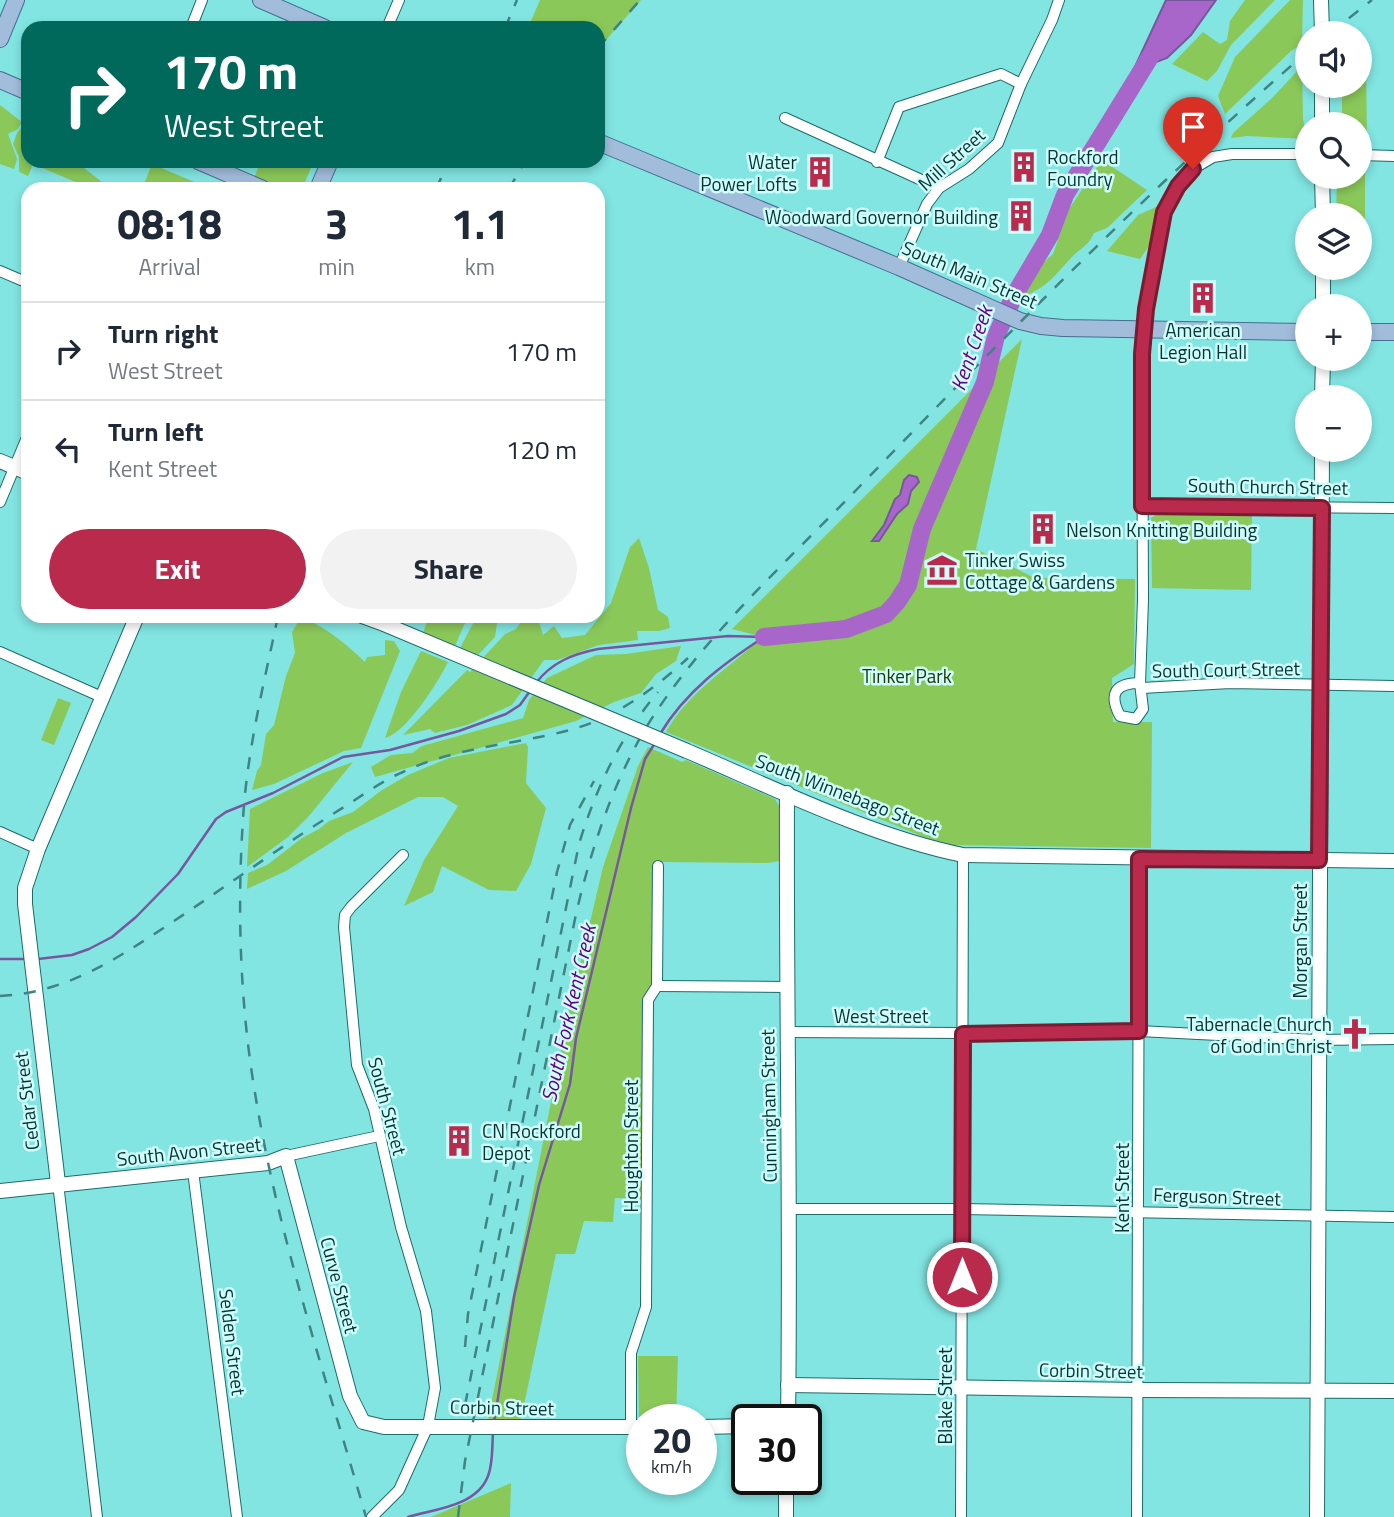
<!DOCTYPE html>
<html lang="en">
<head>
<meta charset="utf-8">
<style>
  :root { --surface:#fff; --page:#f2f2f3; --text:#1f2937; --muted:#747a83; --line:#e0e1e3; --accent:#ba2a4c }
  body { margin:0; font-family:"Titillium Web",sans-serif; background:var(--page); color:var(--text); height:100vh; display:flex; flex-direction:column; font-size:26px; white-space:nowrap }
  * { box-sizing:border-box; margin:0 }
  p { font-size:23px; color:var(--muted) }
  .icon { flex:none; width:38px; height:38px; fill:none; stroke:currentColor; stroke-width:2; stroke-linecap:round; stroke-linejoin:round }
  .map { position:relative; flex:1; overflow:hidden }
  .panel { position:absolute; left:21px; top:182px; width:584px; height:441px; display:flex; flex-direction:column; background:var(--surface); border-radius:21px; box-shadow:0 4px 10px #0003 }
  .panel>* { flex:none }
  .banner { position:absolute; left:21px; top:21px; width:584px; height:147px; border-radius:21px; box-shadow:0 4px 10px #0003; background:#00695c; color:#fff; overflow:hidden }
  .tools { position:absolute; left:1295px; top:21px; display:grid; gap:14px }
  .tools a { display:grid; place-items:center; width:77px; height:77px; border-radius:50%; background:var(--surface); box-shadow:0 4px 10px #0003; font-size:35px }
  .speed { position:absolute; left:626px; top:1404px; display:flex; gap:14px; font-size:35px; font-weight:700; text-align:center }
  .speed>* { display:grid; place-content:center; width:91px; height:91px; border-radius:50%; background:var(--surface); box-shadow:0 4px 10px #0003; line-height:1 }
  .speed small { font-size:18px; font-weight:400 }
  .speed .limit { border:4px solid #111; border-radius:10px; background:#fff; color:#111 }
  .pin { position:absolute; display:grid; place-items:center; width:60px; height:60px; color:#fff; margin:-72px -30px; border-radius:50% 50% 50% 0; rotate:-45deg; box-shadow:0 0 7px #0007 }
  .pin .icon { rotate:45deg }
  .me { position:absolute; width:77px; margin:-38px; rotate:0deg; stroke-linejoin:round; filter:drop-shadow(0 0 5px #0008) }
  .turn { display:flex; align-items:center; gap:24px; height:147px; padding:0 28px; font-size:32px }
  .turn .icon { width:91px; height:91px; stroke-width:2.5 }
  .turn b { display:block; font-size:49px; line-height:60px }
  .eta { display:flex; justify-content:space-evenly; align-items:center; height:119px; text-align:center }
  .eta b { font-size:42px; font-weight:700; line-height:49px }
  .button { display:flex; gap:14px; margin-top:auto; padding:14px 28px }
  .button a { flex:1; height:80px; border-radius:42px; background:var(--accent); color:#fff; font-size:28px; font-weight:700; line-height:80px; text-align:center }
  .button a+a { background:var(--page); color:var(--text) }
  ul { padding:0; list-style:none }
  li { display:flex; align-items:center; gap:21px; height:98px; padding:0 28px; border-top:2px solid var(--line) }
  li div { flex:1 }
  li b { display:block; font-size:26px }
  li em { font-style:normal }
  .map>svg:first-child { display:block }
</style>
</head>
<body>
<div class="map">
<svg width="1394" height="1517" viewBox="0 0 1394 1517">
  <rect width="100%" height="100%" fill="#82e5e2"/>
  <g fill="#8bc85a">
    <path d="M540 0H641L599 48 598 28H528Z"/>
    <path d="M1245 0H1275L1231 45 1217 71 1207 81 1172 64 1203 32 1220 44 1227 40 1230 21Z"/>
    <path d="M1290 0H1303L1302 44 1291 51 1225 114 1218 96 1235 57Z"/>
    <path d="M1360 60H1366L1367 140H1360V124H1342V86H1360Z"/>
    <path d="M1302 66 1303 119 1307 139 1247 136 1231 138 1233 133 1273 97Z"/>
    <path d="M0 105 22 122 18 129 8 134 17 159 14 169 0 164Z"/>
    <path d="M24 125 28 126V161H75L111 189H92L33 164 28 176 19 172V157L13 144 17 133Z"/>
    <path d="M1102 160 1147 190 1107 228 1094 233C1087 248 1081 247 1071 258 1051 279 1051 284 1023 297L1040 266 1053 254 1069 209Z"/>
    <path d="M261 161H314L302 189H282L254 178Z"/>
    <path d="M1360 162H1365V240H1360V215H1336L1337 179 1338 177H1360Z"/>
    <path d="M152 164 211 189H142Z"/>
    <path d="M1158 206 1156 236 1140 259 1107 251 1138 215Z"/>
    <path d="M1022 339 976 549 1035 578 1135 579 1134 664 1112 678 1113 722H1152L1151 848 951 845 924 837 666 732C688 692 729 668 763 637L732 629Z"/>
    <path d="M1159 513 1252 515 1251 590 1152 588 1151 518Z"/>
    <path d="M639 538 649 568 658 610 668 617 670 628 659 631H637L638 640 599 645 557 660H544L512 705 467 725 435 733 430 729 403 735 467 670 470 672 505 634 516 629 524 617 539 622 543 635 554 626 562 638 585 635 611 603 630 547Z"/>
    <path d="M429 616H468L455 646 423 633Z"/>
    <path d="M477 616H500L497 623 495 637 478 655 460 648Z"/>
    <path d="M301 617C327 628 345 643 365 662L367 657 385 655V640L394 641 400 651 361 748 344 751 274 784 252 790 257 771 261 765 266 734 274 725 286 676 295 653 292 632Z"/>
    <path d="M681 646 676 661 656 674 641 693 614 702 576 721 375 777 371 767 391 755 412 753 422 746 523 718 529 700 547 678 596 655 626 654Z"/>
    <path d="M421 651 448 662C438 682 407 732 385 738L401 692Z"/>
    <path d="M58 698 71 703 54 745 41 740Z"/>
    <path d="M526 743 528 747 526 783 546 808 531 864 516 891 489 890 442 866 433 892 404 906 424 860 458 806 443 797H418L346 833 286 871 247 889 248 873 267 865 302 838 319 829 329 821 353 812 382 790 408 775 449 758Z"/>
    <path d="M648 747 682 762 686 760 775 799 779 806V861L768 863 660 862 652 983 645 995 643 1199 615 1198 613 1222 584 1221 575 1254H556L521 1419 488 1420 568 1016 603 867 638 766Z"/>
    <path d="M353 762 309 816 288 837 247 867 250 809 323 773Z"/>
    <path d="M638 1356H678L676 1419 639 1418Z"/>
    <path d="M511 1483 510 1517H431Z"/>
  </g>
  <g fill="#a866ca" stroke="#77579d" stroke-width="2">
    <path d="M1166 0H1216L1191 35 1167 58 1133 71Z"/>
    <path d="M909 475 917 477 919 482 911 491 908 504 897 514 879 541H872L884 525 895 499 900 495 904 480Z"/>
  </g>
  <g fill="none" stroke-linecap="round" stroke-linejoin="round">
    <g stroke="#77579d" stroke-width="2.5">
      <path d="M536 683C552 662 573 654 598 649L728 636 763 637"/>
      <path d="M660 734C686 691 723 664 764 637"/>
      <path d="M0 959H25"/>
      <path d="M38 959 72 955 89 949 112 937 136 917 178 874 216 819 226 812 273 793 343 757 390 750 459 731 506 714 520 705 530 691"/>
      <path d="M494 1423 514 1297 539 1185 570 1084 576 1038 631 808 645 759 655 743"/>
      <path d="M408 1517C435 1509 477 1506 488 1476 493 1464 492 1446 493 1433"/>
    </g>
    <path stroke="#a866ca" stroke-width="18" d="M764 637 846 629 886 614 897 602 908 585 922 529 985 382 996 336 1014 296 1050 235 1065 195 1155 49"/>
    <defs>
      <g id="street">
        <path d="M191 28 202 0"/>
        <path d="M387 28 399 0"/>
        <path d="M785 118 939 188"/>
        <path d="M1360 155 1394 156"/>
        <path d="M877 162 899 107 1001 74 1021 84"/>
        <path d="M899 267 927 204 939 188 969 169 998 143 1021 84 1052 20 1059 0"/>
        <path d="M0 271 28 283"/>
        <path d="M0 502 28 435"/>
        <path d="M1142 506 1394 508"/>
        <path d="M0 652 104 698"/>
        <path d="M1140 683C1116 683 1108 693 1120 716L1136 719 1143 709 1140 683 1143 600 1142 354 1146 309 1164 212 1178 186 1193 169 1213 157 1232 154H1307"/>
        <path d="M1142 688 1230 683 1394 686"/>
        <path d="M0 832 38 849"/>
        <path d="M657 986 786 987"/>
        <path d="M787 1032 963 1033 1139 1031 1318 1040 1394 1039"/>
        <path d="M286 1156 379 1136"/>
        <path d="M193 1171 237 1517"/>
        <path d="M58 1183 97 1517"/>
        <path d="M788 1209H962L1394 1217"/>
        <path d="M631 1428V1353L646 1307 648 1000 657 986 658 866"/>
        <path d="M372 1517 399 1490 428 1426 435 1388 426 1311 401 1227 374 1109 357 1065 344 927 345 915 351 907 403 855"/>
        <path d="M961 1517 963 855"/>
        <path d="M1137 1517 1139 859"/>
      </g>
      <g id="secondary">
        <path d="M1321 0 1322 33"/>
        <path d="M1322 86V124"/>
        <path d="M1322 177 1323 215"/>
        <path d="M1323 268V306"/>
        <path d="M1322 397 1323 359"/>
        <path d="M0 461 28 473"/>
        <path d="M362 616 384 624"/>
        <path d="M687 751C774 788 870 836 963 855L1394 861"/>
        <path d="M787 793C786 1002 791 1211 788 1419"/>
        <path d="M58 1183 25 904V888L38 849 137 616"/>
        <path d="M0 1191 268 1163 286 1156 350 1396 363 1422 384 1427H642"/>
        <path d="M788 1385 1139 1390 1394 1391"/>
        <path d="M702 1427 747 1426"/>
        <path d="M786 1517V1479"/>
        <path d="M1317 1517 1322 450"/>
      </g>
      <g id="primary">
        <path d="M261 0 325 28"/>
        <path d="M0 39 16 0"/>
        <path d="M0 80 28 92"/>
        <path d="M598 142 899 267 1020 321 1041 326 1063 328 1307 332"/>
        <path d="M198 161 263 189"/>
        <path d="M318 189 330 161"/>
        <path d="M1360 332H1394"/>
      </g>
    </defs>
    <use href="#street" stroke="#1b6c6b" stroke-width="12"/>
    <use href="#secondary" stroke="#1b6c6b" stroke-width="16"/>
    <use href="#primary" stroke="#436f91" stroke-width="18"/>
    <use href="#street" stroke="#fff" stroke-width="10"/>
    <use href="#secondary" stroke="#fff" stroke-width="14"/>
    <use href="#primary" stroke="#a2bcdb" stroke-width="16"/>
    <g stroke="#3f8483" stroke-width="2.5" stroke-dasharray="12 12" stroke-linecap="butt">
      <path d="M505 28 517 0"/>
      <path d="M1330 33 1372 0"/>
      <path d="M598 48 640 0"/>
      <path d="M436 189 449 161"/>
      <path d="M509 189 525 161"/>
      <path d="M278 616C264 683 247 751 243 819 237 909 240 1004 255 1093 278 1236 326 1378 366 1517"/>
      <path d="M0 996C65 993 115 960 168 925 227 886 284 844 344 807 363 795 382 781 403 772 453 748 509 745 562 732 611 721 652 691 688 658"/>
      <path d="M465 1347 468 1314 557 872 570 825 594 781"/>
      <path d="M465 1405 579 844C596 788 620 737 658 692"/>
      <path d="M458 1517 465 1461 576 914C591 850 611 788 644 731 698 641 788 561 861 485 1005 336 1150 188 1307 52"/>
    </g>
    <defs>
      <path id="secondary-bridge" d="M384 624 687 751"/>
    </defs>
    <use href="#secondary-bridge" stroke="#1b6c6b" stroke-width="16" stroke-linecap="butt"/>
    <use href="#secondary-bridge" stroke="#fff" stroke-width="14"/>
  </g>
  <g fill="none" stroke-linecap="round" stroke-linejoin="round">
    <defs>
      <path id="route" d="M962 1277 963 1034 1139 1031V859L1319 860 1322 508 1142 506V354L1146 309 1164 212 1178 186 1193 169"/>
    </defs>
    <use href="#route" stroke="#791b31" stroke-width="18"/>
    <use href="#route" stroke="#ba2a4c" stroke-width="12"/>
  </g>
  <defs>
    <symbol id="building-bare" viewBox="-9 -9 18 18"><path d="M-4-6H4V6H1V3H-1V6H-4ZM-2.5-4.3h1.7v1.8h-1.7ZM.8-4.3h1.7v1.8H.8ZM-2.5-1h1.7V.8h-1.7ZM.8-1h1.7V.8H.8Z" fill="#ba2a4c" stroke="#cffdfb" stroke-width="2.5" paint-order="stroke"/></symbol>
    <symbol id="museum-bare" viewBox="-9 -9 18 18"><path d="M0-6L6-3V-2H-6V-3ZM-5-1h2V3h-2ZM-1-1h2V3h-2ZM3-1h2V3H3ZM-6 4H6V6H-6Z" fill="#ba2a4c" stroke="#cffdfb" stroke-width="2.5" paint-order="stroke"/></symbol>
    <symbol id="church-bare" viewBox="-9 -9 18 18"><path d="M-1.2-6h2.4v3.5h3.3v2.4h-3.3V6h-2.4V-.1h-3.3v-2.4h3.3Z" fill="#ba2a4c" stroke="#cffdfb" stroke-width="2.5" paint-order="stroke"/></symbol>
  </defs>
  <g fill-rule="evenodd">
    <use href="#building-bare" x="1002" y="145" width="44" height="44"/>
    <use href="#building-bare" x="798" y="150" width="44" height="44"/>
    <use href="#building-bare" x="999" y="194" width="44" height="44"/>
    <use href="#building-bare" x="1181" y="276" width="44" height="44"/>
    <use href="#building-bare" x="1021" y="507" width="44" height="44"/>
    <use href="#museum-bare" x="920" y="548" width="44" height="44"/>
    <use href="#church-bare" x="1333" y="1012" width="44" height="44"/>
    <use href="#building-bare" x="437" y="1119" width="44" height="44"/>
  </g>
  <g text-anchor="middle" dominant-baseline="central" stroke-width="5" stroke-linejoin="round" paint-order="stroke">
    <g font-size="19" fill="#063333" stroke="#cffdfb" text-anchor="start">
      <text x="1047" y="156">Rockford<tspan x="1047" dy="22">Foundry</tspan></text>
      <text x="797" y="161" text-anchor="end">Water<tspan x="797" dy="22">Power Lofts</tspan></text>
      <text x="998" y="216" text-anchor="end">Woodward Governor Building</text>
      <text x="1203" y="329" text-anchor="middle">American<tspan x="1203" dy="22">Legion Hall</tspan></text>
      <text x="1066" y="529">Nelson Knitting Building</text>
      <text x="965" y="559">Tinker Swiss<tspan x="965" dy="22">Cottage &amp; Gardens</tspan></text>
      <text x="1332" y="1023" text-anchor="end">Tabernacle Church<tspan x="1332" dy="22">of God in Christ</tspan></text>
      <text x="482" y="1130">CN Rockford<tspan x="482" dy="22">Depot</tspan></text>
    </g>
    <g font-size="19" fill="#063333" stroke="#cffdfb">
      <text transform="translate(951 159) rotate(-42)">Mill Street</text>
      <text transform="translate(970 274) rotate(23)">South Main Street</text>
      <text transform="translate(1268 486) rotate(1)">South Church Street</text>
      <text transform="translate(1226 669) rotate(-1)">South Court Street</text>
      <text transform="translate(848 794) rotate(21)">South Winnebago Street</text>
      <text transform="translate(1299 941) rotate(-90)">Morgan Street</text>
      <text x="881" y="1015">West Street</text>
      <text transform="translate(26 1101) rotate(-97)">Cedar Street</text>
      <text transform="translate(388 1106) rotate(75)">South Street</text>
      <text transform="translate(768 1106) rotate(-91)">Cunningham Street</text>
      <text transform="translate(630 1146) rotate(-90)">Houghton Street</text>
      <text transform="translate(189 1151) rotate(-6)">South Avon Street</text>
      <text transform="translate(1121 1188) rotate(-90)">Kent Street</text>
      <text transform="translate(1217 1196) rotate(2)">Ferguson Street</text>
      <text transform="translate(340 1285) rotate(75)">Curve Street</text>
      <text transform="translate(233 1342) rotate(83)">Selden Street</text>
      <text transform="translate(1091 1370) rotate(1)">Corbin Street</text>
      <text transform="translate(944 1396) rotate(-90)">Blake Street</text>
      <text transform="translate(502 1407) rotate(1)">Corbin Street</text>
    </g>
    <g font-size="19" fill="#20370a" stroke="#cffdfb">
      <text x="907" y="675">Tinker Park</text>
    </g>
    <g font-size="21" font-style="italic" fill="#640287" stroke="#cffdfb">
      <text transform="translate(971 348) rotate(-71)">Kent Creek</text>
      <text transform="translate(568 1013) rotate(-77)">South Fork Kent Creek</text>
    </g>
  </g>
</svg>
<div class="tools">
<a><svg class="icon" aria-label="sound" viewBox="0 0 24 24"><path d="M4 9h4l5-4v14l-5-4H4zM17 9q2 3 0 6"/></svg></a>
<a><svg class="icon" aria-label="search" viewBox="0 0 24 24"><circle cx="10" cy="10" r="6"/><path d="M15 15l6 6"/></svg></a>
<a><svg class="icon" aria-label="layers" viewBox="0 0 24 24"><path d="M12 4l9 5-9 5-9-5zM3 14l9 5 9-5"/></svg></a>
<a>+</a>
<a>−</a>
</div>
<div class="speed"><div>20<small>km/h</small></div><div class="limit">30</div></div>
<div class="pin" style="left:1193px;top:169px;background:#d93025"><svg class="icon" aria-label="arrive" viewBox="0 0 24 24"><path d="M6 21V4h12l-3 4 3 4H6"/></svg></div>
<svg class="me" style="left:962px;top:1277px" viewBox="-20 -20 40 40"><circle r="17" fill="#ba2a4c" stroke="#fff" stroke-width="3"/><path d="M0-11L8 9 0 5-8 9z" fill="#fff"/></svg>
<div class="banner">
<div class="turn"><svg class="icon" aria-label="right" viewBox="0 0 24 24"><path d="M7 20v-9h11M14 6l5 5-5 5"/></svg><div><b>170 m</b>West Street</div></div>
</div>
<section class="panel">
<div class="eta">
<div><b>08:18</b><p>Arrival</p></div>
<div><b>3</b><p>min</p></div>
<div><b>1.1</b><p>km</p></div>
</div>
<ul>
<li><svg class="icon" aria-label="right" viewBox="0 0 24 24"><path d="M7 20v-9h11M14 6l5 5-5 5"/></svg><div><b>Turn right</b><p>West Street</p></div><em>170 m</em></li>
<li><svg class="icon" aria-label="left" viewBox="0 0 24 24"><path d="M17 20v-9H6M10 6l-5 5 5 5"/></svg><div><b>Turn left</b><p>Kent Street</p></div><em>120 m</em></li>
</ul>
<div class="button"><a>Exit</a><a>Share</a></div>
</section>
</div>
</body>
</html>
